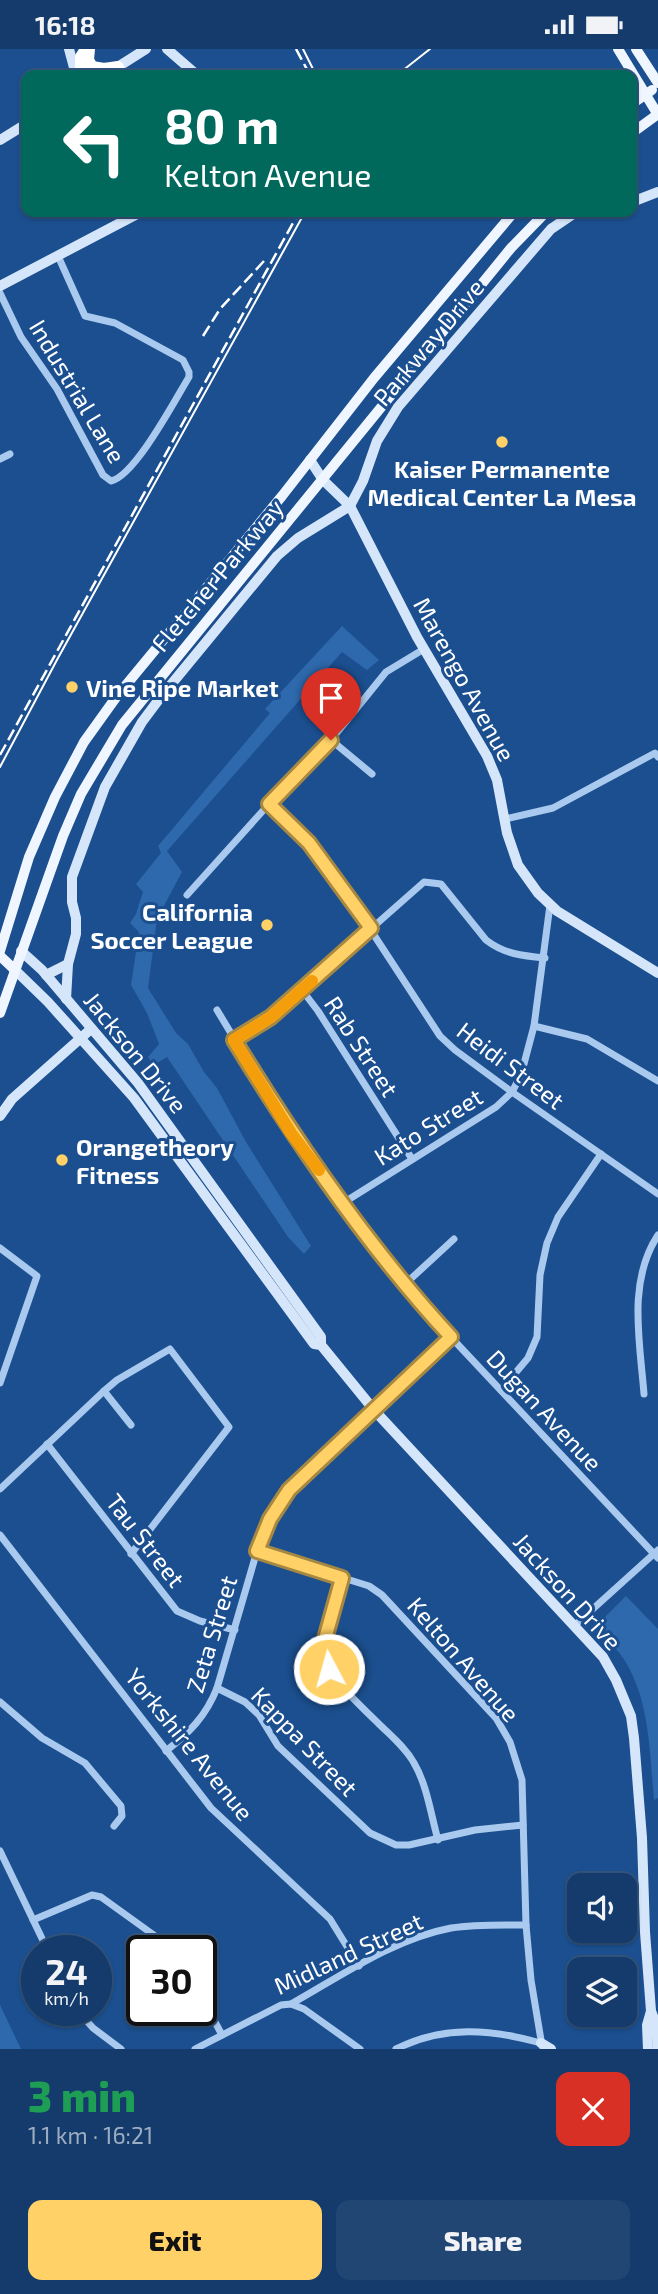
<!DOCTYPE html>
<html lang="en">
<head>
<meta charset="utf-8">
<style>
  :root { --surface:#143b6b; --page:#214673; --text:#f1f3f6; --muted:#9dadc1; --line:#33557e; --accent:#ffd166 }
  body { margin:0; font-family:"Exo 2",sans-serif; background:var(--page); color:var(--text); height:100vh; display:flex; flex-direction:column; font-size:26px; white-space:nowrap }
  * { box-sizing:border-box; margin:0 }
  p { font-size:23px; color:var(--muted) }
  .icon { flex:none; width:38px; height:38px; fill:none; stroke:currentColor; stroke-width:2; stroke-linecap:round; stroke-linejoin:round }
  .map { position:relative; height:2000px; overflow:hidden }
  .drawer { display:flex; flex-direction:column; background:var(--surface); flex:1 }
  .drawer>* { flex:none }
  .top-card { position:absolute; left:21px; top:21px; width:616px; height:147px; border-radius:14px; box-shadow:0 2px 5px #0004,0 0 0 2px var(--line); background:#00695c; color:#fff; overflow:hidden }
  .controls { position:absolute; left:567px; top:1824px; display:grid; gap:14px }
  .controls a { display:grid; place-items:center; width:70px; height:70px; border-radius:14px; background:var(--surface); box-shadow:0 2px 5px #0004,0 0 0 2px var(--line); font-size:35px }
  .speed { position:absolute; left:21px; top:1886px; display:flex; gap:14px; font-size:35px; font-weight:700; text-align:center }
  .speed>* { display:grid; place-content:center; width:91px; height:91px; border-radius:50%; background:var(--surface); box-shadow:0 2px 5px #0004,0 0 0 2px var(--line); line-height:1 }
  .speed small { font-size:18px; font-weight:400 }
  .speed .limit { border:4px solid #111; border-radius:10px; background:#fff; color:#111 }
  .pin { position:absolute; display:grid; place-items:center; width:60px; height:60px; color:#fff; margin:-72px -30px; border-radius:50% 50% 50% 0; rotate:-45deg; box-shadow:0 0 7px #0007 }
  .pin .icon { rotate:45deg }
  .me { position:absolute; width:77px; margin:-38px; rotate:354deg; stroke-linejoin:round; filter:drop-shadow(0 0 5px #0008) }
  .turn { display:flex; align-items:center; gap:24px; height:147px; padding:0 28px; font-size:32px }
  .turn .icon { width:91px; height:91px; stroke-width:2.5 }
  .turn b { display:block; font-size:49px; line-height:60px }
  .round { display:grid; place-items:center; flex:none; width:74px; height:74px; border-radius:14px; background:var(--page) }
  .summary { display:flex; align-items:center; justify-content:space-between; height:119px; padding:0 28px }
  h1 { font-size:42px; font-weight:800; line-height:52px; color:#1e9e55 }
  .cta { display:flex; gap:14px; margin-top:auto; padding:14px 28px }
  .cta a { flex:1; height:80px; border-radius:14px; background:var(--accent); color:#111; font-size:28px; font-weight:800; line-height:80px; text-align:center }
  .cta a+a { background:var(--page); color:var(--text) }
  .status { display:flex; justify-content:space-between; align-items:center; height:49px; padding:0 35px; background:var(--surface); direction:ltr }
  .status svg { height:19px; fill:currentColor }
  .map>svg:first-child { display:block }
</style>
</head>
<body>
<div class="status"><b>16:18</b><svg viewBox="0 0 49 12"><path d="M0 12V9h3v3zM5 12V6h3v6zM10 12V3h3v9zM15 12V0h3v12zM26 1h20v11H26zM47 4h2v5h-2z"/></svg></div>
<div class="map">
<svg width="658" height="2000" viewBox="0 0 658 2000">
  <rect width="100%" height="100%" fill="#1b4f8f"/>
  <g fill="#2e69ad">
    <path d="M342 577 379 611 367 621 342 603 167 802 182 823 157 870 148 939 176 984 188 995 204 1023 217 1039 246 1093 311 1197 304 1205 288 1188 167 1008 154 1016 148 1008 159 995 147 964 131 936 139 883 130 874 136 865 143 843 136 835 161 804 158 797 270 664 265 660Z"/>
    <path d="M626 1547 658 1580V1749L654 1751C650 1708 650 1660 630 1621 623 1605 607 1591 596 1577Z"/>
    <path d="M0 1956 21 2000H0Z"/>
  </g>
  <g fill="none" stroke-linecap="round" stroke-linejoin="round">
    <g stroke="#a9c9ee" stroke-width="7">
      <path d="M0 244 21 288 57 340 103 426 111 432C135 427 175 351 189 328V323L183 311 115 274 85 267 58 207"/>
      <path d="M0 410 10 405"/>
      <path d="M331 691 372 725"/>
      <path d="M269 755 309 794 340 834 440 987 455 1001 512 1043 658 1145"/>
      <path d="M505 770 553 759 655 704 658 708"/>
      <path d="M187 846 269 755 331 691 386 623 424 600"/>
      <path d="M302 941 318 962 412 1110"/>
      <path d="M217 961 291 1084 403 1237 658 1509"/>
      <path d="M534 977 587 990 658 1032"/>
      <path d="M234 991 271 968 424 833 441 835 486 891C504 905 523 907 545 909"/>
      <path d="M343 1154 496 1058 512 1043 521 1026 534 977 550 856"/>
      <path d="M0 1199 37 1227 0 1334"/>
      <path d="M403 1237 454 1190"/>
      <path d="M501 1341 528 1309 537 1288 540 1226 547 1194 558 1168 601 1105"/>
      <path d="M104 1342 131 1376"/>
      <path d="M644 1345C640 1293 627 1233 658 1186"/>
      <path d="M47 1395 177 1562 200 1572 235 1581"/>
      <path d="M0 1440 104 1342 117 1331 170 1300 229 1378 131 1505"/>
      <path d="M0 1486 211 1759 330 1870 359 1917"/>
      <path d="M257 1502 369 1537 382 1546 496 1669 510 1693 522 1731 526 1876 531 1931 542 1997"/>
      <path d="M342 1529C318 1611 315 1614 378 1674 391 1687 405 1698 414 1714 427 1736 431 1766 438 1791"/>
      <path d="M574 1577 658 1501"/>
      <path d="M217 1639 245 1653 259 1666 278 1697 370 1784 396 1796H409L475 1781 523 1776"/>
      <path d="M0 1653 42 1689 85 1714 121 1757 122 1767 114 1777"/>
      <path d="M166 1702C190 1683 206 1667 217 1639L257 1502 270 1470 289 1441 451 1288"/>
      <path d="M0 1802 48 1902"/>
      <path d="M33 1871 92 1846 101 1848 176 1902"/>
      <path d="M201 1947 222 1986"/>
      <path d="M291 1955 304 1960 360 2000"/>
      <path d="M78 1962 93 1979 121 2000"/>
      <path d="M195 2000 281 1956 291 1955C341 1927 393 1890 451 1879 476 1875 501 1876 526 1876"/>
      <path d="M396 2000C444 1976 491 1980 541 1994"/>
    </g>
    <g stroke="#d6e6fa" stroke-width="10">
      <path d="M69 0 76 26"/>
      <path d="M167 0 197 26"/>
      <path d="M105 26 146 0"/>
      <path d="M0 91 26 75"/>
      <path d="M632 153 658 143"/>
      <path d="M0 237 141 163"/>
      <path d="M310 411 323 431 350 457 417 588 487 707 497 731 507 784 518 816 538 844 557 862 658 924"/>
      <path d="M21 902 42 921 138 1034 321 1288V1296"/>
      <path d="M14 920 48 953 134 1049 314 1295 321 1296 374 1361 603 1608 616 1631 631 1667 634 1689 642 1789 645 1883 651 1962 656 1975 658 2000"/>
      <path d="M46 926 68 915"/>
      <path d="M66 950 68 915 76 885V869L72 853V828L105 738 142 673 160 649 277 507 298 489 350 457 363 432 377 392 398 358 551 180 576 163"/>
      <path d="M0 1067 12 1050 91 980"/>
      <path d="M541 1994 551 2000"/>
      <path d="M648 2000 647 1976 651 1962"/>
    </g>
    <g stroke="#f0f6ff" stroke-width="10">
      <path d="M618 0 658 66"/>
      <path d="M636 0 658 34"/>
      <path d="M632 55 652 41"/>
      <path d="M632 84 658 65"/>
      <path d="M0 902 29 808 55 748 84 693 117 647 282 447 374 329 514 163"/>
      <path d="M0 907 14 920"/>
      <path d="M0 964 63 787 81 745 122 676 511 199 546 163"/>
    </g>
    <g stroke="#fff" stroke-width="12">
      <path d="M89 0 88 11 92 18 104 20 118 18"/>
      <path d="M81 26V8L86 0"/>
    </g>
    <g stroke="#fff" stroke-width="2">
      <path d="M303 0 316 26"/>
      <path d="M397 26 430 0"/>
      <path d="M0 718 58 609 305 163"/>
    </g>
    <g stroke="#fff" stroke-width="2.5" stroke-dasharray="12 5" stroke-linecap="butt">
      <path d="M296 0 310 26"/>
      <path d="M203 287 220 260 264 212"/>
      <path d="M0 706 299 163"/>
    </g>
  </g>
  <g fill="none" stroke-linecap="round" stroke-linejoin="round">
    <defs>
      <path id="route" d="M329 1620 325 1590 342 1529 257 1502 270 1470 289 1441 451 1288C368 1198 298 1096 234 991L271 968 371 879 309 794 269 755 331 691"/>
    </defs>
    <use href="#route" stroke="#a68842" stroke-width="18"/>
    <use href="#route" stroke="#ffd166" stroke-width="12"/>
    <path stroke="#f59e0b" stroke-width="12" d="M312 932 271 968 234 991 291 1084 319 1121"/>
  </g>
  <g fill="#ffd166" stroke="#1b4f8f" stroke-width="2.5">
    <circle cx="502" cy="393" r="7"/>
    <circle cx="72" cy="638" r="7"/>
    <circle cx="267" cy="876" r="7"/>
    <circle cx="62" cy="1111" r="7"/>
  </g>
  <g text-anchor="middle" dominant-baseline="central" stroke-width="6" stroke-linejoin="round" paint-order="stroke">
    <g font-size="24" fill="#fff" stroke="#1b4f8f">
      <text transform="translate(428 293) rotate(-50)">Parkway Drive</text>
      <text transform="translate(78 342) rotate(59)">Industrial Lane</text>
      <text transform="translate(217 526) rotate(-50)">Fletcher Parkway</text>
      <text transform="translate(465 630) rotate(61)">Marengo Avenue</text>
      <text transform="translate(362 997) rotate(57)">Rab Street</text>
      <text transform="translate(136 1003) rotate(51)">Jackson Drive</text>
      <text transform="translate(511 1016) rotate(37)">Heidi Street</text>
      <text transform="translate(428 1077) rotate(-32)">Kato Street</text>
      <text transform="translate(545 1361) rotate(47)">Dugan Avenue</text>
      <text transform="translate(146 1491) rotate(52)">Tau Street</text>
      <text transform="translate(568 1542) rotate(48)">Jackson Drive</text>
      <text transform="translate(211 1585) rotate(-73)">Zeta Street</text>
      <text transform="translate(464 1610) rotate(49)">Kelton Avenue</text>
      <text transform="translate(305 1692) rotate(46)">Kappa Street</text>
      <text transform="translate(190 1695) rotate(51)">Yorkshire Avenue</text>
      <text transform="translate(348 1904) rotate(-25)">Midland Street</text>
    </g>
    <g font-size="24" font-weight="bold" fill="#fff" stroke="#1b4f8f" text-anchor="start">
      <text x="502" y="419" text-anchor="middle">Kaiser Permanente<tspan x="502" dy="28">Medical Center La Mesa</tspan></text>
      <text x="86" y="638">Vine Ripe Market</text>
      <text x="253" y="862" text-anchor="end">California<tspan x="253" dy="28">Soccer League</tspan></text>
      <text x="76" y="1097">Orangetheory<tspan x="76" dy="28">Fitness</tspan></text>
    </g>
  </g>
</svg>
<div class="controls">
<a><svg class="icon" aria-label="sound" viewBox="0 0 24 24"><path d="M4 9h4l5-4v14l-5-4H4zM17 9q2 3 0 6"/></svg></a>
<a><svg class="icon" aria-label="layers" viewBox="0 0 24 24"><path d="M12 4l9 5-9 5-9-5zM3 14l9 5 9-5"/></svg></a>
</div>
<div class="speed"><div>24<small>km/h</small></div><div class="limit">30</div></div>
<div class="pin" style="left:331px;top:691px;background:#d93025"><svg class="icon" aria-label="arrive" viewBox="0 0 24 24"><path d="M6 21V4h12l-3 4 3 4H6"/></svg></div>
<svg class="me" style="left:329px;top:1620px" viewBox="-20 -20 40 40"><circle r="17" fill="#ffd166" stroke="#fff" stroke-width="3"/><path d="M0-11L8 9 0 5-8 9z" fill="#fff"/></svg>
<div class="top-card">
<div class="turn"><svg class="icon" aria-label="left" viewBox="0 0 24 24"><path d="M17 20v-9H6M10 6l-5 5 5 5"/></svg><div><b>80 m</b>Kelton Avenue</div></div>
</div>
</div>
<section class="drawer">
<div class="summary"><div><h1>3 min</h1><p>1.1 km · 16:21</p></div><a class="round" style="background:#d93025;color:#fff"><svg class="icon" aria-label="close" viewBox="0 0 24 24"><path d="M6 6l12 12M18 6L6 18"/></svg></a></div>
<div class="cta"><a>Exit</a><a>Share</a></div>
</section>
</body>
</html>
